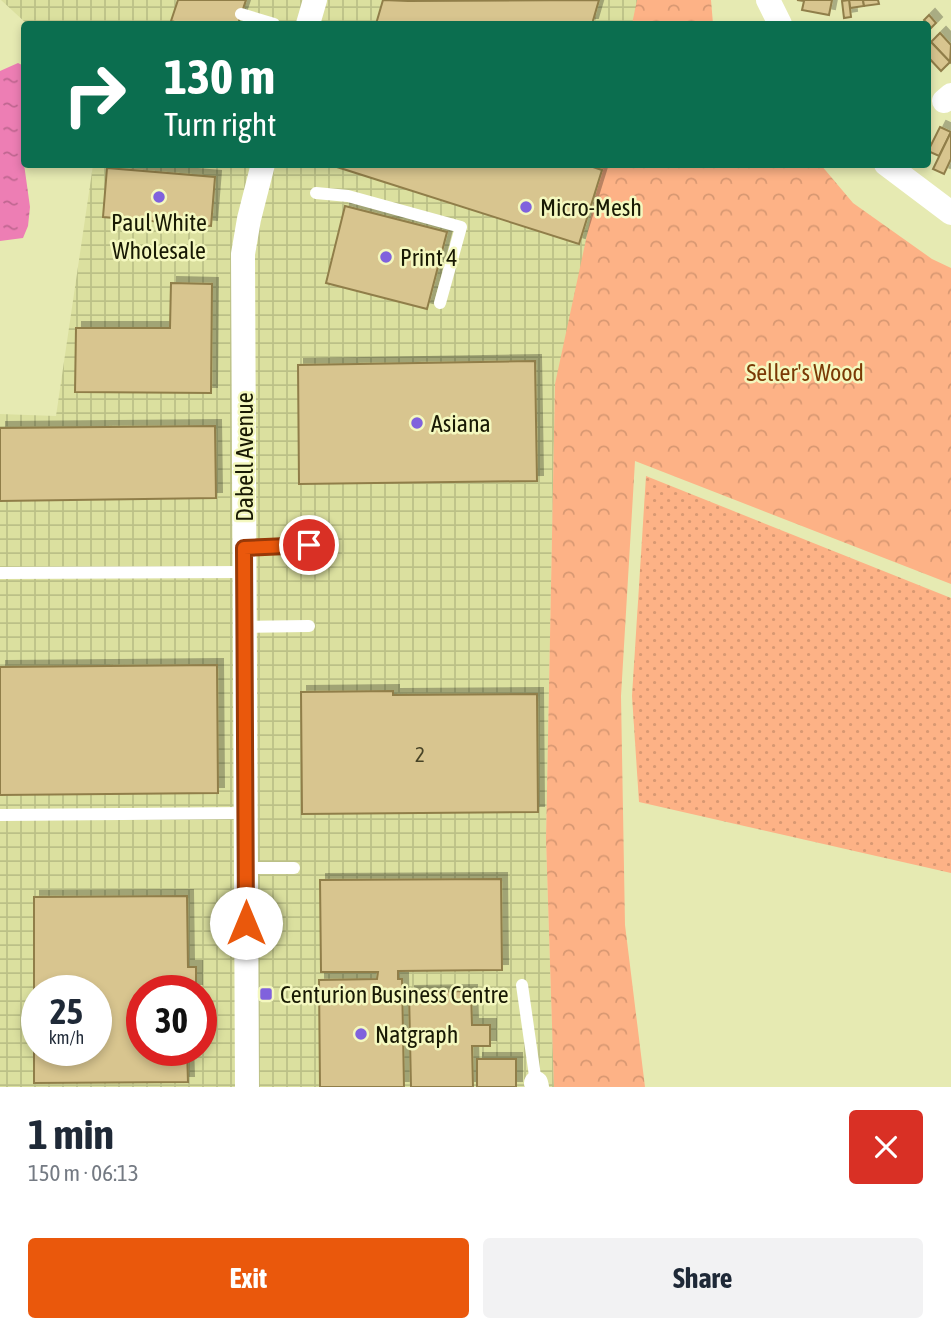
<!DOCTYPE html>
<html lang="en">
<head>
<meta charset="utf-8">
<style>
  :root { --surface:#fff; --page:#f2f2f3; --text:#1f2937; --muted:#747a83; --accent:#ea580c }
  body { margin:0; font-family:"Asap Condensed",sans-serif; background:var(--page); color:var(--text); height:100vh; display:flex; flex-direction:column; font-size:26px; white-space:nowrap }
  * { box-sizing:border-box; margin:0 }
  p { font-size:23px; color:var(--muted) }
  .icon { flex:none; width:38px; height:38px; fill:none; stroke:currentColor; stroke-width:2; stroke-linecap:round; stroke-linejoin:round }
  .map { position:relative; height:1087px; overflow:hidden }
  .drawer { display:flex; flex-direction:column; background:var(--surface); flex:1 }
  .drawer>* { flex:none }
  .hud { position:absolute; left:21px; top:21px; width:910px; height:147px; border-radius:7px; box-shadow:0 4px 10px #0003; background:#0b6e4f; color:#fff; overflow:hidden }
  .speed { position:absolute; left:21px; top:975px; display:flex; gap:14px; font-size:35px; font-weight:700; text-align:center }
  .speed>* { display:grid; place-content:center; width:91px; height:91px; border-radius:50%; background:var(--surface); box-shadow:0 4px 10px #0003; line-height:1 }
  .speed small { font-size:18px; font-weight:400 }
  .speed .limit { border:10px solid #d22; background:#fff; color:#111 }
  .pin { position:absolute; display:grid; place-items:center; width:60px; height:60px; color:#fff; margin:-30px; border:4px solid #fff; border-radius:50%; box-shadow:0 2px 7px #0007 }
  .me { position:absolute; width:77px; margin:-38px; rotate:0deg; stroke-linejoin:round; filter:drop-shadow(0 0 5px #0008) }
  .turn { display:flex; align-items:center; gap:24px; height:147px; padding:0 28px; font-size:32px }
  .turn .icon { width:91px; height:91px; stroke-width:2.5 }
  .turn b { display:block; font-size:49px; line-height:60px }
  .round { display:grid; place-items:center; flex:none; width:74px; height:74px; border-radius:7px; background:var(--page) }
  .summary { display:flex; align-items:center; justify-content:space-between; height:119px; padding:0 28px }
  h1 { font-size:42px; font-weight:700; line-height:52px }
  .action { display:flex; gap:14px; margin-top:auto; padding:14px 28px }
  .action a { flex:1; height:80px; border-radius:7px; background:var(--accent); color:#fff; font-size:28px; font-weight:700; line-height:80px; text-align:center }
  .action a+a { background:var(--page); color:var(--text) }
  .map>svg:first-child { display:block }
</style>
</head>
<body>
<div class="map">
<svg width="951" height="1087" viewBox="0 0 951 1087">
  <defs>
    <pattern id="industrial-grid" width="8" height="8" patternUnits="userSpaceOnUse" patternTransform="scale(1.75)"><rect width="8" height="8" fill="#dbe09f"/><path d="M0 4h8M4 0v8" fill="none" stroke="#bbc087"/></pattern>
    <pattern id="green-dots" width="8" height="8" patternUnits="userSpaceOnUse" patternTransform="scale(1.75)"><rect width="8" height="8" fill="#fdb286"/><path d="M2 2h.1M6 6h.1" fill="none" stroke="#d89872" stroke-width="1.8" stroke-linecap="round"/></pattern>
    <pattern id="forest-crowns" width="20" height="18" patternUnits="userSpaceOnUse" patternTransform="scale(1.75)"><rect width="20" height="18" fill="#fdb286"/><path d="M2 6a3 3 0 1 1 6 0M12 15a3 3 0 1 1 6 0" fill="none" stroke="#d89872"/></pattern>
    <pattern id="water-ripples" width="26" height="14" patternUnits="userSpaceOnUse" patternTransform="scale(1.75)"><rect width="26" height="14" fill="#ed7eb4"/><path d="M2 4q2-2 4 0t4 0M15 11q2-2 4 0t4 0" fill="none" stroke="#bf6690"/></pattern>
    <filter id="shadow"><feDropShadow dx="6" dy="-6" stdDeviation="0" flood-color="#0004"/></filter>
  </defs>
  <rect width="100%" height="100%" fill="#e6eab2"/>
  <g fill="url(#industrial-grid)" fill-rule="evenodd">
    <path d="M1 0H659L652 24H27Z"/>
    <path d="M93 165H614L555 385 546 839 554 1087H0V414L56 416ZM37 990H96V1050H37ZM142 990H201V1050H142Z"/>
  </g>
  <path fill="url(#green-dots)" d="M646 476 951 598V873L639 802 632 696Z"/>
  <g fill="url(#forest-crowns)">
    <path d="M637 0H711L713 24H632Z"/>
    <path d="M602 165H821L853 203 932 259 951 268V584L635 461 621 696 625 925 645 1087H554L546 839 555 384Z"/>
  </g>
  <path fill="url(#water-ripples)" d="M18 63 24 66V164L30 207 28 226 23 238 0 241V71Z"/>
  <g fill="#d8c58f" stroke="#907e4a" stroke-width="2" fill-rule="evenodd" filter="url(#shadow)">
    <path d="M178 0H246L238 24H182L171 21Z"/>
    <path d="M383 0 408 1 599 0 592 24H376Z"/>
    <path d="M797 0H832L829 15 802 10 804 1Z"/>
    <path d="M849 0H863L864 6 850 8Z"/>
    <path d="M849 0 851 17 844 18 842 1Z"/>
    <path d="M863 0H878L879 4 864 6Z"/>
    <path d="M929 15 936 23 931 28 924 20Z"/>
    <path d="M940 33 951 45 950 62 931 42Z"/>
    <path d="M931 42 950 62 941 71 928 57V46Z"/>
    <path d="M940 127 951 132 939 156 928 151Z"/>
    <path d="M951 132V159L944 174 933 169Z"/>
    <path d="M338 164H584L602 170 579 244 337 167Z"/>
    <path d="M107 168 215 177 211 226 103 217Z"/>
    <path d="M345 206 447 232 427 309 326 283Z"/>
    <path d="M171 283 212 284 211 393 75 392 76 328H170Z"/>
    <path d="M535 361 537 481 299 484 298 365Z"/>
    <path d="M215 426 216 498 0 501V428Z"/>
    <path d="M217 665 218 793 0 795V667Z"/>
    <path d="M393 691V695L537 694 538 812 302 814 301 692Z"/>
    <path d="M501 879 502 970 398 971V979H402L404 1087H320L319 980 377 979 378 972H321L320 880Z"/>
    <path d="M187 896 188 967H196V990H142V1050H187L188 1082 34 1083V897ZM37 990H96V1050H37Z"/>
    <path d="M471 991 472 1025H490V1046H472L473 1087H411L409 992Z"/>
    <rect x="477" y="1059" width="39" height="28"/>
  </g>
  <g fill="none" stroke-linecap="round" stroke-linejoin="round">
    <g stroke="#fff" stroke-width="12">
      <path d="M241 14 274 24"/>
      <path d="M316 193 348 196 461 227 440 303"/>
      <path d="M244 548 309 545"/>
      <path d="M0 573 244 572"/>
      <path d="M245 627 309 626"/>
      <path d="M0 815 246 813"/>
      <path d="M246 868H294"/>
      <path d="M522 985 536 1083"/>
    </g>
    <g stroke="#fff" stroke-width="24">
      <path d="M768 0 780 24"/>
      <path d="M308 24 315 0"/>
      <path d="M944 101 951 95"/>
      <path d="M886 164 951 213"/>
      <path d="M536 1083 537 1087"/>
      <path d="M247 1087 243 254 249 219 263 164"/>
    </g>
  </g>
  <g fill="none" stroke-linecap="round" stroke-linejoin="round">
    <defs>
      <path id="route" d="M246 923 244 548 309 545"/>
    </defs>
    <use href="#route" stroke="#983908" stroke-width="18"/>
    <use href="#route" stroke="#ea580c" stroke-width="12"/>
  </g>
  <g fill="#8062dd" stroke="#f4f8bf" stroke-width="2.5">
    <circle cx="159" cy="197" r="7"/>
    <circle cx="526" cy="207" r="7"/>
    <circle cx="386" cy="257" r="7"/>
    <circle cx="417" cy="423" r="7"/>
    <rect x="259" y="987" width="14" height="14" rx="3.5"/>
    <circle cx="361" cy="1034" r="7"/>
  </g>
  <g text-anchor="middle" dominant-baseline="central" stroke-width="5" stroke-linejoin="round" paint-order="stroke">
    <g font-size="21" fill="#484427">
      <text x="420" y="754">2</text>
    </g>
    <g font-size="24" fill="#181904" stroke="#f4f8bf" text-anchor="start">
      <text x="540" y="207">Micro-Mesh</text>
      <text x="159" y="222" text-anchor="middle">Paul White<tspan x="159" dy="28">Wholesale</tspan></text>
      <text x="400" y="257">Print 4</text>
      <text x="431" y="423">Asiana</text>
      <text x="280" y="994">Centurion Business Centre</text>
      <text x="375" y="1034">Natgraph</text>
    </g>
    <g font-size="24" fill="#7a3905" stroke="#f4f8bf">
      <text x="805" y="372">Seller's Wood</text>
    </g>
    <g font-size="24" fill="#181904" stroke="#f4f8bf">
      <text transform="translate(244 457) rotate(-90)">Dabell Avenue</text>
    </g>
  </g>
</svg>
<div class="speed"><div>25<small>km/h</small></div><div class="limit">30</div></div>
<div class="pin" style="left:309px;top:545px;background:#d93025"><svg class="icon" aria-label="arrive" viewBox="0 0 24 24"><path d="M6 21V4h12l-3 4 3 4H6"/></svg></div>
<svg class="me" style="left:246px;top:923px" viewBox="-20 -20 40 40"><circle r="19" fill="#fff"/><path d="M0-13L10 11 0 6-10 11z" fill="#ea580c"/></svg>
<div class="hud">
<div class="turn"><svg class="icon" aria-label="right" viewBox="0 0 24 24"><path d="M7 20v-9h11M14 6l5 5-5 5"/></svg><div><b>130 m</b>Turn right</div></div>
</div>
</div>
<section class="drawer">
<div class="summary"><div><h1>1 min</h1><p>150 m · 06:13</p></div><a class="round" style="background:#d93025;color:#fff"><svg class="icon" aria-label="close" viewBox="0 0 24 24"><path d="M6 6l12 12M18 6L6 18"/></svg></a></div>
<div class="action"><a>Exit</a><a>Share</a></div>
</section>
</body>
</html>
